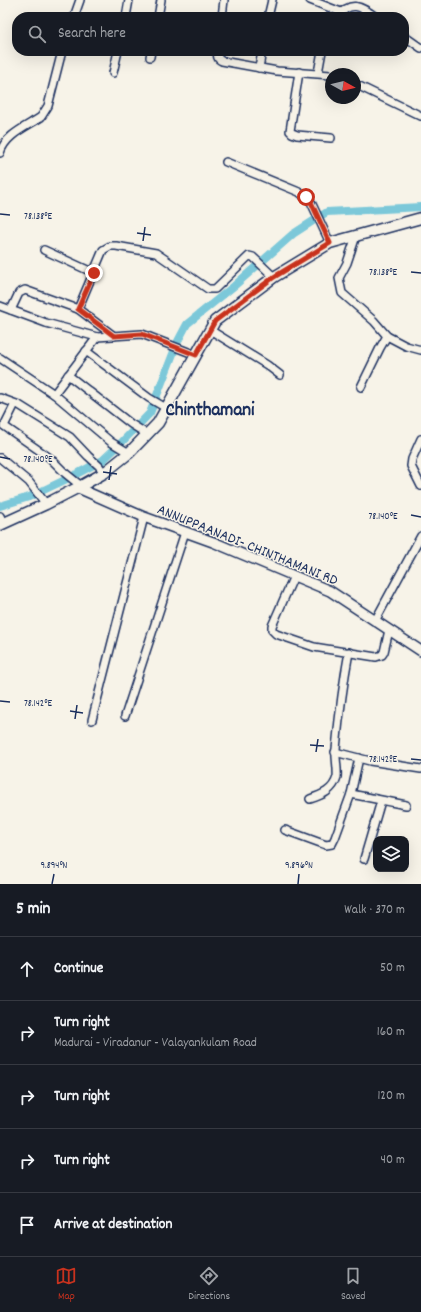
<!DOCTYPE html>
<html lang="en">
<head>
<meta charset="utf-8">
<style>
	:root { --surface:#171b24; --page:#242831; --text:#f1f3f6; --muted:#9ea1a6; --line:#363941; --accent:#c8321e }
	body { margin:0; font-family:Dekko,sans-serif; background:var(--page); color:var(--text) }
	.controls { position:absolute; right:12px; bottom:12px; display:grid; overflow:hidden; border-radius:8px; box-shadow:0 4px 16px #0002 }
	.controls button { width:36px; height:36px; display:grid; place-items:center; padding:0; border:0; border-bottom:1px solid var(--line); background:var(--surface); color:var(--text); font:20px sans-serif }
	.compass { position:absolute; left:325px; top:68px; width:36px; height:36px; border-radius:50%; background:var(--surface); box-shadow:0 4px 16px #0002; rotate:98deg }
	.stop { position:absolute; width:12px; height:12px; margin:-9px; border:3px solid #c8321e; border-radius:50%; background:#fff }
	.stop.end { background:#c8321e; border-color:#fff; box-shadow:0 1px 4px #0008 }
	.list { margin:0; padding:0; list-style:none }
	h2 { display:flex; justify-content:space-between; align-items:center; height:52px; margin:0; padding:0 16px; font-size:17px }
	h2 small { font-size:13px; font-weight:400; color:var(--muted) }
	.list li { display:grid; grid-template-columns:26px 1fr auto; gap:12px; align-items:center; box-sizing:border-box; height:64px; padding:0 16px; border-top:1px solid var(--line) }
	.list b { display:block; font-size:15px; white-space:nowrap }
	.list p { margin:0; font-size:13px; white-space:nowrap; color:var(--muted) }
	.list em { font-size:13px; font-style:normal; color:var(--muted) }
	.icon { flex:none; width:22px; height:22px; fill:none; stroke:currentColor; stroke-width:2; stroke-linecap:round; stroke-linejoin:round }
	.map { position:relative; flex:none; width:421px; height:884px; overflow:hidden }
	.search { position:absolute; background:var(--surface); box-shadow:0 4px 16px #0002; left:12px; right:12px; top:12px; height:44px; display:flex; align-items:center; gap:10px; box-sizing:border-box; padding:0 14px; border-radius:16px; color:var(--muted); font-size:15px }
	.sheet { height:372px; background:var(--surface) }
	nav { display:flex; justify-content:space-around; align-items:center; box-sizing:border-box; height:56px; border-top:1px solid var(--line); background:var(--surface); font-size:11px; color:var(--muted) }
	nav a { display:grid; justify-items:center; gap:2px }
	nav .on { color:var(--accent) }
	.map>svg:first-child { display:block }
	.lines { fill:none; stroke-linecap:round; stroke-linejoin:round }
	.canal { stroke:#7bc8d9; stroke-width:8 }
	.street-casing { stroke:#1b2f5e; stroke-width:10 }
	.secondary-casing { stroke:#1b2f5e; stroke-width:12 }
	.primary-casing { stroke:#1b2f5e; stroke-width:13 }
	.street { stroke:#f7f3e8; stroke-width:7 }
	.secondary { stroke:#f7f3e8; stroke-width:9 }
	.primary { stroke:#f7f3e8; stroke-width:10 }
	.route { stroke:#c8321e; stroke-width:5 }
	.ticks { fill:none; stroke:#1b2f5e; stroke-width:1.5 }
	.labels { text-anchor:middle; stroke-width:3; stroke-linejoin:round; paint-order:stroke }
	.street-label { font-size:15px; fill:#1b2f5e; stroke:#f7f3e8 }
	.district-label { font-size:19px; font-weight:bold; fill:#1b2f5e; stroke:#f7f3e8 }
	.ticks-label { font-size:10px; text-anchor:middle; fill:#1b2f5e; stroke:#f7f3e8; stroke-width:3; stroke-linejoin:round; paint-order:stroke }
</style>
</head>
<body>
<div class="map">
<svg width="421" height="884" viewBox="0 0 421 884">
	<rect width="100%" height="100%" fill="#f7f3e8"/>
	<filter id="ink" filterUnits="userSpaceOnUse"><feTurbulence type="fractalNoise" baseFrequency=".025" numOctaves="2"/><feDisplacementMap in="SourceGraphic" scale="8" xChannelSelector="R" yChannelSelector="G"/><feConvolveMatrix kernelMatrix="1 2 1 2 8 2 1 2 1" color-interpolation-filters="sRGB"/></filter>
	<g filter="url(#ink)">
		<g class="lines">
			<path class="canal" d="M0,506L29,497L69,478L103,460L120,444L150,413L178,341L187,324L234,286L293,234L327,212L421,207"/>
			<g class="street-casing">
				<g id="street">
					<path d="M310,0L341,12"/>
					<path d="M74,17L80,0"/>
					<path d="M126,17L129,0"/>
					<path d="M158,17L161,0"/>
					<path d="M222,17L224,0"/>
					<path d="M268,17L272,0"/>
					<path d="M337,17C351,0 360,6 376,17"/>
					<path d="M404,36L421,48"/>
					<path d="M218,51C217,56 217,59 222,61L277,71L331,75"/>
					<path d="M150,57L151,51"/>
					<path d="M259,68L262,51"/>
					<path d="M299,72L290,131L292,133L297,135L331,138"/>
					<path d="M113,73L118,51"/>
					<path d="M318,73L322,51"/>
					<path d="M355,84L421,116"/>
					<path d="M0,153C5,135 26,127 41,117L48,106L62,51"/>
					<path d="M226,162L299,192L311,202L330,243"/>
					<path d="M356,236L347,263L339,278L342,293L374,321L387,336L406,346L421,350"/>
					<path d="M44,250L94,273"/>
					<path d="M0,306L46,323L97,337L142,334L196,355"/>
					<path d="M78,309L103,250L110,246H116L156,253L208,289H215L249,256L253,257L274,277"/>
					<path d="M11,310L19,293L25,290L78,309L114,336"/>
					<path d="M210,330L267,365L280,375"/>
					<path d="M97,337L54,394L111,442L129,453"/>
					<path d="M86,351L149,398L166,408"/>
					<path d="M0,358L54,394"/>
					<path d="M68,375L131,424L147,434"/>
					<path d="M361,387L380,348L387,336"/>
					<path d="M0,398L19,405L70,437L88,456L99,466L104,473"/>
					<path d="M15,404L4,426L50,458L65,473L81,486"/>
					<path d="M421,439L412,459L411,466L421,486"/>
					<path d="M0,458L29,482L46,504"/>
					<path d="M0,516L4,524"/>
					<path d="M294,576L272,626V630L276,634L314,647L376,657L382,655L384,652L389,630"/>
					<path d="M375,621L421,536"/>
					<path d="M125,716L185,532"/>
					<path d="M92,720L144,517"/>
					<path d="M335,752L370,761L421,769"/>
					<path d="M351,794L406,805"/>
					<path d="M310,799C322,795 333,791 337,777C338,768 335,758 336,749C339,717 343,684 349,652"/>
					<path d="M285,830L326,845L332,844L335,838L351,794L359,758"/>
					<path d="M364,859L381,801"/>
				</g>
			</g>
			<g class="secondary-casing">
				<path id="secondary" d="M78,488L144,517L213,542L330,591L421,651"/>
			</g>
			<g class="primary-casing">
				<path id="primary" d="M0,525L46,504L81,486L104,473L129,453L158,423L215,321L274,277L330,243L421,218"/>
			</g>
			<use href="#street" class="street"/>
			<use href="#secondary" class="secondary"/>
			<use href="#primary" class="primary"/>
		</g>
	</g>
	<g class="lines" filter="url(#ink)">
		<path class="route" d="M94,273L78,309L114,336L142,334L196,355L215,321L274,277L330,243L311,202L306,197"/>
	</g>
	<path class="ticks" d="M0,214L10,215M137,233L151,235M143,241L145,227M411,272L421,273M0,457L10,459M103,472L117,474M109,480L111,466M411,515L421,517M0,701L10,702M70,711L83,713M75,719L77,705M310,745L324,746M316,752L318,739M411,759L421,760M52,884L54,874M298,884L299,874"/>
	<g class="labels">
		<g class="street-label">
			<text transform="translate(248 544) rotate(22)" y="5">ANNUPPAANADI- CHINTHAMANI RD</text>
		</g>
		<g class="district-label">
			<text x="210" y="415">Chinthamani</text>
		</g>
	</g>
	<g class="ticks-label">
		<text x="38" y="219">78.138°E</text>
		<text x="383" y="275">78.138°E</text>
		<text x="38" y="462">78.140°E</text>
		<text x="383" y="519">78.140°E</text>
		<text x="38" y="706">78.142°E</text>
		<text x="383" y="762">78.142°E</text>
		<text x="54" y="868">9.894°N</text>
		<text x="299" y="868">9.896°N</text>
	</g>
</svg>
<div class="controls">
<button><svg class="icon" aria-label="layers" viewBox="0 0 24 24"><path d="M12 4l9 5-9 5-9-5zM3 14l9 5 9-5"/></svg></button>
</div>
<svg class="compass" viewBox="-18 -18 36 36"><path d="M0-13l5 13h-10z" fill="#e53935"/><path d="M0 13l5-13h-10z" fill="#9ea1a6"/></svg>
<div class="stop" style="left:306px;top:197px"></div>
<div class="stop end" style="left:94px;top:273px"></div>
<div class="search"><svg class="icon" aria-label="search" viewBox="0 0 24 24"><circle cx="10" cy="10" r="6"/><path d="M15 15l6 6"/></svg>Search here</div>
</div>
<section class="sheet">
<h2>5 min<small>Walk · 370 m</small></h2>
<ul class="list">
<li><svg class="icon" aria-label="ahead" viewBox="0 0 24 24"><path d="M12 20V5M6 11l6-6 6 6"/></svg><div><b>Continue</b></div><em>50 m</em></li>
<li><svg class="icon" aria-label="right" viewBox="0 0 24 24"><path d="M7 20v-9h11M14 6l5 5-5 5"/></svg><div><b>Turn right</b><p>Madurai - Viradanur - Valayankulam Road</p></div><em>160 m</em></li>
<li><svg class="icon" aria-label="right" viewBox="0 0 24 24"><path d="M7 20v-9h11M14 6l5 5-5 5"/></svg><div><b>Turn right</b></div><em>120 m</em></li>
<li><svg class="icon" aria-label="right" viewBox="0 0 24 24"><path d="M7 20v-9h11M14 6l5 5-5 5"/></svg><div><b>Turn right</b></div><em>40 m</em></li>
<li><svg class="icon" aria-label="arrive" viewBox="0 0 24 24"><path d="M6 21V4h12l-3 4 3 4H6"/></svg><div><b>Arrive at destination</b></div></li>
</ul>
</section>
<nav>
<a class="on"><svg class="icon" aria-label="map" viewBox="0 0 24 24"><path d="M3 6l6-2 6 2 6-2v14l-6 2-6-2-6 2zM9 4v14M15 6v14"/></svg>Map</a>
<a><svg class="icon" aria-label="directions" viewBox="0 0 24 24"><path d="M12 3l9 9-9 9-9-9zM9 14v-3h6M13 9l2 2-2 2"/></svg>Directions</a>
<a><svg class="icon" aria-label="saved" viewBox="0 0 24 24"><path d="M7 4h10v16l-5-4-5 4z"/></svg>Saved</a>
</nav>
</body>
</html>
